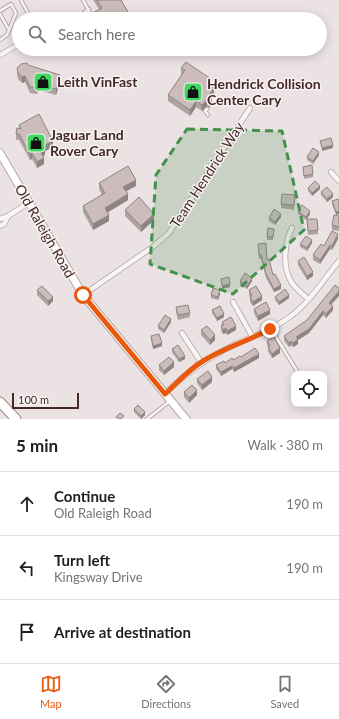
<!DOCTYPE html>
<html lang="en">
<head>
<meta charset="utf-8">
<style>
	:root { --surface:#fff; --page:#f6f6f6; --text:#202124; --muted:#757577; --line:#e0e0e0; --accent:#ea580c }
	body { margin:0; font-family:Lato,sans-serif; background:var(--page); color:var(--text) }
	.controls { position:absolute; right:12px; bottom:12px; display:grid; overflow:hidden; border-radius:8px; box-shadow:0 2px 10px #0003 }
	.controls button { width:36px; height:36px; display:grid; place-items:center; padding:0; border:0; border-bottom:1px solid var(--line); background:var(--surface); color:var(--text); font:20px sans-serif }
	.scale { position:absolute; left:12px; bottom:10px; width:67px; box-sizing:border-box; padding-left:4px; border:2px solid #452929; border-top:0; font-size:11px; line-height:14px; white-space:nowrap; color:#452929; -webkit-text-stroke:3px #f8f2f3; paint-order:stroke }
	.stop { position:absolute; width:12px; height:12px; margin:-9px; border:3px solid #ea580c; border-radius:50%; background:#fff }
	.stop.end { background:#ea580c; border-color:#fff; box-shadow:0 1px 4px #0008 }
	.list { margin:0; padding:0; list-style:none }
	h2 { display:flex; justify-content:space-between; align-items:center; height:52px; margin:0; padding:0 16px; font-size:17px }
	h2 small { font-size:13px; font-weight:400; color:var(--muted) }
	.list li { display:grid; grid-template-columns:26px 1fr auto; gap:12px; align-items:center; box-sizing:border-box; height:64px; padding:0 16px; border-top:1px solid var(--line) }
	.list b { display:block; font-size:15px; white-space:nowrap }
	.list p { margin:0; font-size:13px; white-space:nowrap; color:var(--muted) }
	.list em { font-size:13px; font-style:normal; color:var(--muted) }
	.icon { flex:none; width:22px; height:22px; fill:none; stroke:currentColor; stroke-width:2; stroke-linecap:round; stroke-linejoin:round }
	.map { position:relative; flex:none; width:339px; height:419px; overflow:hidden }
	.search { position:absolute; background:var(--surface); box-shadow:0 2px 10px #0003; left:12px; right:12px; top:12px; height:44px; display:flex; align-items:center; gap:10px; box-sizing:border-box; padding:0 14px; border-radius:22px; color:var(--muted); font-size:15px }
	.sheet { height:244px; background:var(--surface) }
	nav { display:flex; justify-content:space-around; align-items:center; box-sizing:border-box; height:56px; border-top:1px solid var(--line); background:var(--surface); font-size:11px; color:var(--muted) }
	nav a { display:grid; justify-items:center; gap:2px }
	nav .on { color:var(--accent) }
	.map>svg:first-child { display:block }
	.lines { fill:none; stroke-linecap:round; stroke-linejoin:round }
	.lane-casing { stroke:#b6a7a7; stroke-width:4.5 }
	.street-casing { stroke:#b6a7a7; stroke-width:6 }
	.secondary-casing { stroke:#b6a7a7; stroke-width:9 }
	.highway-casing { stroke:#a38989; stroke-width:11 }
	.lane { stroke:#f9f5f5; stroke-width:2.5 }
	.street { stroke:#f9f5f5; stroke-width:4.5 }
	.secondary { stroke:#fff; stroke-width:7 }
	.highway { stroke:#fff; stroke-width:9 }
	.wall { fill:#afa2a2 }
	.shaded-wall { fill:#8f8484 }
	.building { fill:#ccbcbc; stroke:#8f8484 }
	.route { stroke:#ea580c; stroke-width:5 }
	.marked { fill:#43914a; fill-opacity:0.2; stroke:#43914a; stroke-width:3; stroke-dasharray:8 5; stroke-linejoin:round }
	.labels { text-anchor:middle; stroke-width:3; stroke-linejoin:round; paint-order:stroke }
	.poi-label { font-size:14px; font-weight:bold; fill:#452929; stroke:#f8f2f3; text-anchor:start }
	.street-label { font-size:14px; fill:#452929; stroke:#f8f2f3 }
</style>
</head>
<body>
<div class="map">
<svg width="339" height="419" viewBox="0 0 339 419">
	<rect width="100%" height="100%" fill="#ebe2e3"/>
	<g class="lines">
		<g class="lane-casing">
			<g id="lane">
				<path d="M21,0L30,17"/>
				<path d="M83,0L90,13"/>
				<path d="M0,11L11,4L16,13L7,35L0,40"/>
				<path d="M0,14L9,30"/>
				<path d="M75,19L89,9"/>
				<path d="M212,101L213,99L217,103"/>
				<path d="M207,109L205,111L208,115"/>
				<path d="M271,329L297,371"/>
				<path d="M147,419L170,401"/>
			</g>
		</g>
		<g class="street-casing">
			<g id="street">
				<path d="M28,19L41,15L52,19"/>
				<path d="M31,49L41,51L48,49"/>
				<path d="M0,55L19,44"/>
				<path d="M331,172L339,181"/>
				<path d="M0,219L8,216L28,203"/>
				<path d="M0,226L4,224L8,216"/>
				<path d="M292,228C284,243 282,268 292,283C296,289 303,294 308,299"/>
				<path d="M83,295L154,246L169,233L250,108"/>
				<path d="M233,302L252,336"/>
				<path d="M182,333L201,362"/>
				<path d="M165,394C185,373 207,358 234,345C253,336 273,330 291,316C310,302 324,279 339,261"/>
			</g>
		</g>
		<g class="secondary-casing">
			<path id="secondary" d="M0,153L83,295L186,419"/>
		</g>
		<g class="highway-casing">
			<path id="highway" d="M0,402L16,419"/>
		</g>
		<use href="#lane" class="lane"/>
		<use href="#street" class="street"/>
		<use href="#secondary" class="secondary"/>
		<use href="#highway" class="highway"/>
	</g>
	<g class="wall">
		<path d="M93,0H121L132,19H93V13L99,9Z"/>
		<path d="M28,65L60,81L56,95L38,90L37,94L30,93L25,82L22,83L18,79L17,74V68Z"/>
		<path d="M181,68L211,85H210L214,94L212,97V104L209,108L207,106L202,111L196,107L190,116L168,101V95L182,75L181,74Z"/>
		<path d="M19,125L53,147L45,151V155L43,156L44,164L37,168L32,159L30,160L19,140H16V134L19,128Z"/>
		<path d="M319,155L313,164L307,160V157Z"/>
		<path d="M303,167L313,174V177L304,179Z"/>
		<path d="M99,183L136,186L126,191L128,200L108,212L109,221L93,230L83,212V206L102,195L99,189Z"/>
		<path d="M308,188L320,189L312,196L308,191Z"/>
		<path d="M321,192L333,197L327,202L321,195Z"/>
		<path d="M295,200L294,210L281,208V204Z"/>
		<path d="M332,201L339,202L336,215L332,204Z"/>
		<path d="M125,210L154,220L141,232L125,216Z"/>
		<path d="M298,211L310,214L306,220L298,214Z"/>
		<path d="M339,216V231L332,230V225Z"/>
		<path d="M281,217L275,225L269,221V218Z"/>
		<path d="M307,219L318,230V234L308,235Z"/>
		<path d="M268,228L274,229L273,240H267Z"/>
		<path d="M338,239L332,250L330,249L320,264L313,260V255L324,246Z"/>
		<path d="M312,243L307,251L300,247V244Z"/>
		<path d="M258,244L267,259L273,275L281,289L274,292L266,278L261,259H259Z"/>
		<path d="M298,261L313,276L307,280L298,265Z"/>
		<path d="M240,281H252L247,289L240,285Z"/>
		<path d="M37,290L53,301L48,306L37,295Z"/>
		<path d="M249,290L262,300L253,306L250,302V297L249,295Z"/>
		<path d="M220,294L218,300L211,298V295Z"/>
		<path d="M275,297L289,298L279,305L275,300Z"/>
		<path d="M331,305L333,310L326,318L323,315L309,333L298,340V344L293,347L291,345L289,347L284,341V336Z"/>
		<path d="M176,307L190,313V317L178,320L176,312Z"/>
		<path d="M254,309L270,314L258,321L254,313Z"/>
		<path d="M212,310L224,317L217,321L212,313Z"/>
		<path d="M171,322L164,333L158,329V326Z"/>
		<path d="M222,322L236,330L227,335L226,333L223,334L221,331Z"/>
		<path d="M201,330L215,340L210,345L201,335Z"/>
		<path d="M151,336L162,346L153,349L151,339Z"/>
		<path d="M267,341L280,353L272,358L268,351V347L267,345Z"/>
		<path d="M172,349L185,359L179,362L172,352Z"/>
		<path d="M241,357L259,358L234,372L232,369L221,376L216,369V365L233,360Z"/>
		<path d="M159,365L174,367L164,375L159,370Z"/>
		<path d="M197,379L212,382L202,390L197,383Z"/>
		<path d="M184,392L197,395L189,403L184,397Z"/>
		<path d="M134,409L145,415L141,419L134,412Z"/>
	</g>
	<g class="shaded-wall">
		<path d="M60,75V81L56,95V89Z"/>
		<path d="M25,76V82L22,83V77Z"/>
		<path d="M211,79V85L208,90V84Z"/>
		<path d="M38,84V90L37,94V88Z"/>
		<path d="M214,88V94L209,101V95Z"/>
		<path d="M212,98V104L209,108V102Z"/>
		<path d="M207,100V106L202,111V105Z"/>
		<path d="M196,101V107L190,116V110Z"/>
		<path d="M53,141V147L45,151V155L40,157V151L43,146Z"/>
		<path d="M333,145V148L322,151V148Z"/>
		<path d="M319,152V155L313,164V161Z"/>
		<path d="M32,153V159L30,160V154Z"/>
		<path d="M44,158V164L37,168V162Z"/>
		<path d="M136,180V186L123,193V187Z"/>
		<path d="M320,186V189L312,196V193Z"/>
		<path d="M128,194V200L105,214V208Z"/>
		<path d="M333,194V197L327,202V199Z"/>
		<path d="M310,211V214L306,220V217Z"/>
		<path d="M339,211V214L336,215V212Z"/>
		<path d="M154,214V220L141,232V226Z"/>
		<path d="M281,214V217L275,225V222Z"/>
		<path d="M109,215V221L93,230V224Z"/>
		<path d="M338,234V239L332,250V246Z"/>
		<path d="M312,240V243L307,251V248Z"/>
		<path d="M330,245V249L320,264V260Z"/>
		<path d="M313,272V276L307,280V276Z"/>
		<path d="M252,278V281L247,289V286Z"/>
		<path d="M230,284V287L222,289V286Z"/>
		<path d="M281,285V289L274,292V289Z"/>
		<path d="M220,290V294L218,300V297Z"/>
		<path d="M339,291V296L329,307V303Z"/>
		<path d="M289,295V298L279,305V302Z"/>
		<path d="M262,296V300L253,306V302Z"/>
		<path d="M53,297V301L48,306V301Z"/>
		<path d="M333,306V310L326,318V314Z"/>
		<path d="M270,310V314L258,321V316Z"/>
		<path d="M323,311V315L309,333L298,340V344L293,347V343L296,337Z"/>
		<path d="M224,314V317L217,321V318Z"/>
		<path d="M171,319V322L164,333V330Z"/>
		<path d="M236,326V330L227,335V331Z"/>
		<path d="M226,328V333L223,334V330Z"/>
		<path d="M215,335V340L210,345V340Z"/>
		<path d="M291,341V345L289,347V343Z"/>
		<path d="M162,343V346L153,349V346Z"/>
		<path d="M280,348V353L272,358V354Z"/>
		<path d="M259,354V358L234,372V368Z"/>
		<path d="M185,356V359L179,362V359Z"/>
		<path d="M174,362V367L164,375V371Z"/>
		<path d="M232,366V369L221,376V372Z"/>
		<path d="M212,377V382L202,390V385Z"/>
		<path d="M197,390V395L189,403V398Z"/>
		<path d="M145,412V415L141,419V416Z"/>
	</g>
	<g class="building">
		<path d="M97,0H121L132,19H96L93,13L102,8Z"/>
		<path d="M186,62L211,79L208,84L214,88L209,95L212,98L209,102L207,100L202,105L196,101L190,110L168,95L185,70L181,68Z"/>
		<path d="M27,63L28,65L60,75L56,89L38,84L37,88L30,87L25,76L22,77L18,73L17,68L21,64Z"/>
		<path d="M39,114L53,141L43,146L45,149L40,151L44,158L37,162L32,153L30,154L19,134H16L17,128L21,129L19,125Z"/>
		<path d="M331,138L333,145L322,148L320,141Z"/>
		<path d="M313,148L319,152L313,161L307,157Z"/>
		<path d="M312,165L313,174L304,176L303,167Z"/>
		<path d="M128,166L136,180L123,187L128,194L105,208L109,215L93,224L83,206L105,193L99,183Z"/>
		<path d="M315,181L320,186L312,193L308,188Z"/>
		<path d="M327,187L333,194L327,199L321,192Z"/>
		<path d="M282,194L295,195L294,205L281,204Z"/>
		<path d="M139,197L154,214L141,226L125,210Z"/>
		<path d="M338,199L339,202V211L336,212L332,201Z"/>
		<path d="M302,205L310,211L306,217L298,211Z"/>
		<path d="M274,209L281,214L275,222L269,218Z"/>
		<path d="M334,215L339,216V227L332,225Z"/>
		<path d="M307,219H317L318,230L308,231Z"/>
		<path d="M268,228L274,229L273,237H267Z"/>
		<path d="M332,231L338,234L332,246L330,245L320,260L313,255L321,244L324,246Z"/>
		<path d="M306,236L312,240L307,248L300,244Z"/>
		<path d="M266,243L267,259H269L273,275L275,274L281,285L274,289L266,274L261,255H259L258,244Z"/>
		<path d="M304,257L313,272L307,276L298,261Z"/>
		<path d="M245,273L252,278L247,286L240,281Z"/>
		<path d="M229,277L230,284L222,286L221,279Z"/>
		<path d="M335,285L339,288V291L329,303L333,306L326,314L323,311L309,329L296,337L298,339L293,343L291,341L289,343L284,336L307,320Z"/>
		<path d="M42,286L53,297L48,301L37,290Z"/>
		<path d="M256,286L262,296L253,302L250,297L252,296L249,290Z"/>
		<path d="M213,288L220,290L218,297L211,295Z"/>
		<path d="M285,289L289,295L279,302L275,297Z"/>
		<path d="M266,302L270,310L258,316L254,309Z"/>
		<path d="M188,305L190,313L178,315L176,307Z"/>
		<path d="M220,306L224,314L217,318L212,310Z"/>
		<path d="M165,315L171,319L164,330L158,326Z"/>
		<path d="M231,317L236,326L227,331L226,328L223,330L221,326L224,325L222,322Z"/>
		<path d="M207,326L215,335L210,340L201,330Z"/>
		<path d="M159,334L162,343L153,346L151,336Z"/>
		<path d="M274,337L280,348L272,354L268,347L270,346L267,341Z"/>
		<path d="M178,345L185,356L179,359L172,349Z"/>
		<path d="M255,348L259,354L234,368L232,366L221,372L216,365L224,361L225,363L232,358L233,360L240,356L241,357Z"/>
		<path d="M169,357L174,362L164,371L159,365Z"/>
		<path d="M208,371L212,377L202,385L197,379Z"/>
		<path d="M192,385L197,390L189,398L184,392Z"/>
		<path d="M138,405L145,412L141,416L134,409Z"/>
		<path d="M120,413L124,416L121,419H119L116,417Z"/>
	</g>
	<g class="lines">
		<path class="route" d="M83,295L165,394C177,383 188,370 203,361C224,348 248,341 270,329"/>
	</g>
	<path class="marked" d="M187,129L282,131L304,230L233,294L150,264L156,175Z"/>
	<defs>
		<g id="shop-square" transform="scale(1)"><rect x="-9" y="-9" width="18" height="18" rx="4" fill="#41d760" stroke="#f8f2f3"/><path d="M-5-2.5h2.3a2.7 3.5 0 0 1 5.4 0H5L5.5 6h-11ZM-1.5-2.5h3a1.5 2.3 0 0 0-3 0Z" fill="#111"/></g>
	</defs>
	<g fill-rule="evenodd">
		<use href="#shop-square" x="43" y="82"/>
		<use href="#shop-square" x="193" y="92"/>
		<use href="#shop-square" x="36" y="143"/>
	</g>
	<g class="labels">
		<g class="poi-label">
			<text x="57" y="87">Leith VinFast</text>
			<text x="207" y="89">Hendrick Collision<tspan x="207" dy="16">Center Cary</tspan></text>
			<text x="50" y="140">Jaguar Land<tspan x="50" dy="16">Rover Cary</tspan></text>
		</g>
		<g class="street-label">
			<text transform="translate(207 175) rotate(-57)" y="5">Team Hendrick Way</text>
			<text transform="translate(45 231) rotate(60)" y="5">Old Raleigh Road</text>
		</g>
	</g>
</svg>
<div class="controls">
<button><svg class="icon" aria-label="locate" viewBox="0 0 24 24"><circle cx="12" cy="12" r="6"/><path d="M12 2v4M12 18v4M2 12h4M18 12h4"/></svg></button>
</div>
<div class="scale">100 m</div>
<div class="stop" style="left:83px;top:295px"></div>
<div class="stop end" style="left:270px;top:329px"></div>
<div class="search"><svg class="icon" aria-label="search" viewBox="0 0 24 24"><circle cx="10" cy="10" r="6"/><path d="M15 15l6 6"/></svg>Search here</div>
</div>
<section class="sheet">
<h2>5 min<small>Walk · 380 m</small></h2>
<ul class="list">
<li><svg class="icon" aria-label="ahead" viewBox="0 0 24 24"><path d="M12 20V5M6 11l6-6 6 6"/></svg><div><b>Continue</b><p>Old Raleigh Road</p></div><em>190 m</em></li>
<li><svg class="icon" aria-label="left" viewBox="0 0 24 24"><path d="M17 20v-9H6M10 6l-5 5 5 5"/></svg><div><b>Turn left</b><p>Kingsway Drive</p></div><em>190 m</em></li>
<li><svg class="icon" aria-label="arrive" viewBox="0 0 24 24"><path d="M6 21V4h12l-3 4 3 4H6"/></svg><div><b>Arrive at destination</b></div></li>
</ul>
</section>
<nav>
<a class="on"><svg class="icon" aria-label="map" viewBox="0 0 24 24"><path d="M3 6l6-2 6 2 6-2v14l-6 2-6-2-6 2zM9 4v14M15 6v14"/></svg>Map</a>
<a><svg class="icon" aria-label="directions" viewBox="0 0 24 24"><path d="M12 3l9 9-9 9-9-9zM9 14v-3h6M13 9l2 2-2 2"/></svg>Directions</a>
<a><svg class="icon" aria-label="saved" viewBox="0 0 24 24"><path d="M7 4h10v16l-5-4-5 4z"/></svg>Saved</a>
</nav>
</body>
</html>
